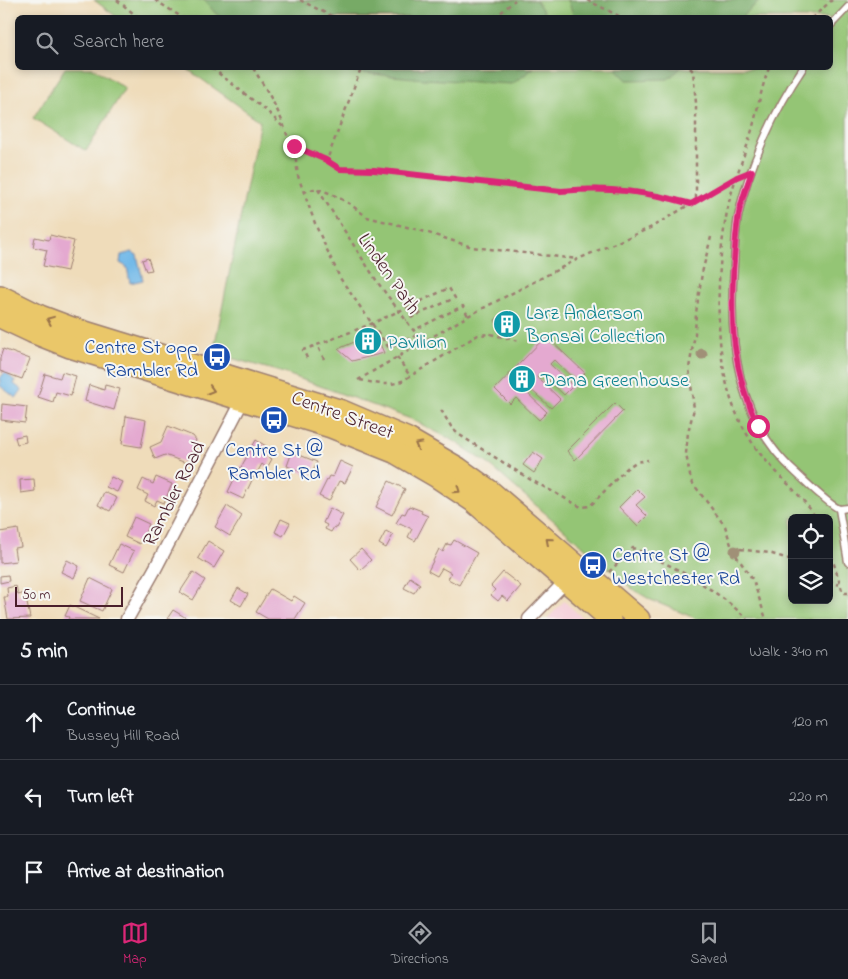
<!DOCTYPE html>
<html lang="en">
<head>
<meta charset="utf-8">
<style>
	:root { --surface:#171b24; --page:#242831; --text:#f1f3f6; --muted:#9ea1a6; --line:#363941; --accent:#db2777 }
	body { margin:0; font-family:"Indie Flower",sans-serif; background:var(--page); color:var(--text) }
	.controls { position:absolute; right:15px; bottom:15px; display:grid; overflow:hidden; border-radius:8px; box-shadow:0 2px 8px #0003 }
	.controls button { width:45px; height:45px; display:grid; place-items:center; padding:0; border:0; border-bottom:1px solid var(--line); background:var(--surface); color:var(--text); font:25px sans-serif }
	.scale { position:absolute; left:15px; bottom:12px; width:108px; box-sizing:border-box; padding-left:5px; border:2px solid #4a1f2b; border-top:0; font-size:14px; line-height:18px; white-space:nowrap; color:#4a1f2b; -webkit-text-stroke:4px #f6f6f2; paint-order:stroke }
	.stop { position:absolute; width:15px; height:15px; margin:-11px; border:4px solid #db2777; border-radius:50%; background:#fff }
	.stop.end { background:#db2777; border-color:#fff; box-shadow:0 1px 5px #0008 }
	.list { margin:0; padding:0; list-style:none }
	h2 { display:flex; justify-content:space-between; align-items:center; height:65px; margin:0; padding:0 20px; font-size:21px }
	h2 small { font-size:16px; font-weight:400; color:var(--muted) }
	.list li { display:grid; grid-template-columns:32px 1fr auto; gap:15px; align-items:center; box-sizing:border-box; height:75px; padding:0 20px; border-top:1px solid var(--line) }
	.list b { display:block; font-size:19px; white-space:nowrap }
	.list p { margin:0; font-size:16px; white-space:nowrap; color:var(--muted) }
	.list em { font-size:16px; font-style:normal; color:var(--muted) }
	.icon { flex:none; width:28px; height:28px; fill:none; stroke:currentColor; stroke-width:2; stroke-linecap:round; stroke-linejoin:round }
	.map { position:relative; flex:none; width:848px; height:619px; overflow:hidden }
	.search { position:absolute; background:var(--surface); box-shadow:0 2px 8px #0003; left:15px; right:15px; top:15px; height:55px; display:flex; align-items:center; gap:12px; box-sizing:border-box; padding:0 18px; border-radius:8px; color:var(--muted); font-size:19px }
	.sheet { height:290px; background:var(--surface) }
	nav { display:flex; justify-content:space-around; align-items:center; box-sizing:border-box; height:70px; border-top:1px solid var(--line); background:var(--surface); font-size:14px; color:var(--muted) }
	nav a { display:grid; justify-items:center; gap:2px }
	nav .on { color:var(--accent) }
	.map>svg:first-child { display:block }
	.built { fill:#f5cfd9 }
	.green { fill:#94c574; stroke:#6f7250; fill-rule:evenodd }
	.forest { fill:#7a6; stroke:#606448 }
	.water { fill:#70b8e8; stroke:#5d6c8a }
	.building { fill:#e4a9d0 }
	.lines { fill:none; stroke-linecap:round; stroke-linejoin:round }
	.service-casing { stroke:#9c7e72; stroke-width:9 }
	.minor-casing { stroke:#9c7e72; stroke-width:15 }
	.trunk-casing { stroke:#9c7e72; stroke-width:24 }
	.path { stroke:#9c7e72; stroke-width:2.5; stroke-dasharray:4 4; stroke-linecap:butt }
	.service { stroke:#fff; stroke-width:6 }
	.minor { stroke:#fff; stroke-width:12 }
	.trunk { stroke:#eac769; stroke-width:21 }
	.tree { fill:#a09077 }
	.oneway { stroke:#9a734a }
	.route { stroke:#db2777; stroke-width:6 }
	.labels { text-anchor:middle; stroke-width:4; stroke-linejoin:round; paint-order:stroke }
	.street-label { font-size:20px; fill:#4a1f2b; stroke:#f6f6f2 }
	.culture-label { font-size:20px; fill:#0d838f; stroke:#f6f6f2; text-anchor:start }
	.transit-label { font-size:20px; fill:#164399; stroke:#f6f6f2; text-anchor:end }
</style>
</head>
<body>
<div class="map">
<svg width="848" height="619" viewBox="0 0 848 619">
	<rect width="100%" height="100%" fill="#f6f6f2"/>
	<filter id="ink" filterUnits="userSpaceOnUse"><feTurbulence type="fractalNoise" baseFrequency=".02" numOctaves="2"/><feDisplacementMap in="SourceGraphic" scale="10" xChannelSelector="R" yChannelSelector="G"/><feConvolveMatrix kernelMatrix="1 2 1 2 8 2 1 2 1" color-interpolation-filters="sRGB"/></filter>
	<filter id="wash" filterUnits="userSpaceOnUse"><feTurbulence type="fractalNoise" baseFrequency=".0096" numOctaves="4" result="noise"/><feDisplacementMap in="SourceGraphic" scale="20" xChannelSelector="R" yChannelSelector="G"/><feGaussianBlur stdDeviation="1.12" result="paint"/><feColorMatrix in="noise" values="0 0 0 0 0 0 0 0 0 0 0 0 0 0 0 0 0 1.4 0 .05"/><feComposite in="paint" operator="in"/></filter>
	<g filter="url(#wash)">
		<rect width="100%" height="100%" fill="#efdcba"/>
		<path class="built" d="M564,601L584,619H547Z"/>
		<g class="green">
			<path d="M94,0H848V619H697L651,600L634,590L487,463L454,441L411,419L284,373L213,353L260,121L186,68H830V18H118ZM792,518H829V600H792Z"/>
			<path d="M65,68H93L125,88L86,151L33,118Z"/>
		</g>
		<g class="forest">
			<path d="M204,0H536L547,17L222,18L216,14Z"/>
			<path d="M568,0H761L740,18L574,17Z"/>
			<path d="M325,68H534L512,84L424,79L332,70Z"/>
			<path d="M615,68H681L668,79L627,80Z"/>
		</g>
		<g class="water">
			<path d="M132,252L137,255L143,280L130,283L127,267L120,263L121,255Z"/>
			<path d="M5,372L15,381L14,384L22,390L16,398L0,386V378Z"/>
		</g>
		<g id="blocks">
			<g class="building">
				<path d="M50,235L74,241L67,271L43,266L47,250L33,247L35,237L49,240Z"/>
				<path d="M148,258L152,270L146,271L142,260Z"/>
				<path d="M503,312L515,314L519,327L510,335L499,333L495,320Z"/>
				<path d="M375,333L384,353L352,361L338,349Z"/>
				<path d="M546,336L585,373L577,382L554,360L550,364L573,386L564,395L541,373L537,377L560,399L551,408L527,386L524,390L547,412L539,420L516,398L510,404L495,389Z"/>
				<path d="M3,349L30,359L22,379L0,371V358Z"/>
				<path d="M62,372L76,376L71,396L56,392L53,402L38,397L45,374L60,378Z"/>
				<path d="M89,385L104,390L105,385L120,389L114,410L85,401Z"/>
				<path d="M615,403L623,411L575,460L567,451Z"/>
				<path d="M2,404L27,407L25,423L1,420Z"/>
				<path d="M126,416L146,420L141,447L122,444Z"/>
				<path d="M168,426L193,436L196,440L186,463L165,455L155,459L150,447L161,442Z"/>
				<path d="M25,435L26,442L17,444L15,437Z"/>
				<path d="M256,440L271,449L267,456L272,459L267,468L262,464L254,478L240,469Z"/>
				<path d="M292,452L317,462L311,476L287,466Z"/>
				<path d="M533,452L543,459L534,473L523,465Z"/>
				<path d="M340,461L353,467L345,483L339,481L329,501L319,496L329,476L333,477Z"/>
				<path d="M238,471L253,478L243,499L228,492Z"/>
				<path d="M111,477L122,482L117,492L106,487Z"/>
				<path d="M156,477L172,484L164,503L157,500L154,506L145,501L148,495L138,490L143,479L153,484Z"/>
				<path d="M34,479L35,491L21,493L20,480Z"/>
				<path d="M389,481L405,489L392,515L376,507Z"/>
				<path d="M637,489L645,497L636,505L647,516L637,526L619,507Z"/>
				<path d="M104,492L117,498L110,511L98,505Z"/>
				<path d="M227,506L242,516L230,536L215,527Z"/>
				<path d="M409,506L422,511L421,513L428,516L415,541L408,537L412,529L400,523L399,525L396,523L402,513L405,514Z"/>
				<path d="M330,508L343,515L336,528L334,527L331,532L325,529L327,525L323,523Z"/>
				<path d="M134,517L149,524L140,544L125,537Z"/>
				<path d="M281,519L290,523L283,536L275,532Z"/>
				<path d="M18,529L21,547L14,548L16,561L0,563V532Z"/>
				<path d="M386,531L393,535L386,548L379,544Z"/>
				<path d="M454,540L477,553L459,585L448,579L451,573L442,568L437,576L428,571L439,549L443,552L447,544L451,545Z"/>
				<path d="M208,541L224,551L214,568L198,558Z"/>
				<path d="M119,544L134,551L124,572L109,565Z"/>
				<path d="M361,549L371,560L360,570L350,559Z"/>
				<path d="M67,560L79,566L74,578L61,572Z"/>
				<path d="M193,572L205,580L193,600L180,592Z"/>
				<path d="M503,572L521,586L508,601L502,596L498,601L491,595L495,590L491,586Z"/>
				<path d="M8,575L9,581L0,583V576Z"/>
				<path d="M410,577L420,584L414,593L404,588Z"/>
				<path d="M90,578L112,589L102,611L80,601Z"/>
				<path d="M16,586L18,595L25,593L30,618L8,619L4,597H8L7,588Z"/>
				<path d="M238,588L248,594L241,606L231,600Z"/>
				<path d="M270,589L291,601L294,596L305,603L295,619H268L256,612Z"/>
				<path d="M70,605L99,619H68L69,617L65,616Z"/>
				<path d="M173,610L188,619H167Z"/>
			</g>
		</g>
	</g>
	<g filter="url(#ink)">
		<use href="#blocks" fill-opacity="0" stroke="#9c7e72" stroke-width="1"/>
		<g class="lines">
			<g class="service-casing">
				<g id="service">
					<path d="M830,26L848,7"/>
					<path d="M803,68C775,109 748,168 738,217C735,233 735,250 734,266C728,342 737,420 796,473C804,480 831,507 840,509C843,509 845,508 848,508"/>
					<path d="M839,509L848,562"/>
				</g>
			</g>
			<g class="minor-casing">
				<g id="minor">
					<path d="M127,619L155,569L245,396"/>
					<path d="M529,619L569,578"/>
				</g>
			</g>
			<g class="trunk-casing">
				<g id="trunk">
					<path d="M0,296L40,316L72,328L342,411L408,439L458,468L490,491L639,619"/>
					<path d="M0,317L32,332L70,347L331,427L394,452L437,477L473,501L610,619"/>
				</g>
			</g>
			<g class="path">
				<path d="M117,0L139,18"/>
				<path d="M155,0L183,18"/>
				<path d="M300,0L335,18"/>
				<path d="M587,0L623,18"/>
				<path d="M495,18L515,0"/>
				<path d="M812,18L832,0"/>
				<path d="M212,68L268,112L284,128"/>
				<path d="M253,68C268,92 284,118 290,146H294L298,176L316,226L340,278L389,348L417,335L378,283L317,188L304,192"/>
				<path d="M690,68L693,71L696,103V200"/>
				<path d="M769,68C761,88 758,109 752,130C745,154 735,178 729,202C716,262 711,363 739,419C747,436 758,453 771,466C786,483 804,498 816,518"/>
				<path d="M294,146L327,160L361,68"/>
				<path d="M327,160L340,169L374,170L561,191L593,188L636,191L650,193L691,203"/>
				<path d="M318,189L332,194L350,204L367,217L419,230L472,247L577,259"/>
				<path d="M711,237L702,273L696,313L695,334L689,368L694,409L688,432L686,454L691,481L725,526L733,551L753,580L766,619"/>
				<path d="M468,316L578,259L650,228L736,177"/>
				<path d="M397,357L410,376"/>
				<path d="M307,358L303,350L317,345"/>
				<path d="M324,359L317,345L371,324L449,288L455,298L406,320"/>
				<path d="M358,380L468,316L463,306L414,330"/>
				<path d="M360,380C375,383 388,387 402,381L478,335L490,334L519,341"/>
				<path d="M441,410L452,428L458,434L531,480L581,507L590,506L627,468L636,462L648,460"/>
				<path d="M732,548L769,553L792,560"/>
				<path d="M829,548L842,590L845,593H848"/>
				<path d="M609,572L633,548C675,567 714,587 747,619"/>
				<path d="M829,580L839,585"/>
			</g>
			<use href="#service" class="service"/>
			<use href="#minor" class="minor"/>
			<use href="#trunk" class="trunk"/>
		</g>
		<g class="tree">
			<circle cx="702" cy="354" r="5.5"/>
			<circle cx="735" cy="551" r="5.5"/>
		</g>
		<defs><path id="oneway-chevron" d="M-2-3.5L2.5 0L-2 3.5" fill="none" stroke-width="1.6" stroke-linecap="round" stroke-linejoin="round" transform="scale(1.25)"/></defs>
		<g class="oneway">
			<use href="#oneway-chevron" transform="translate(50 320) rotate(-158)"/>
			<use href="#oneway-chevron" transform="translate(211 390) rotate(17)"/>
			<use href="#oneway-chevron" transform="translate(418 445) rotate(-151)"/>
			<use href="#oneway-chevron" transform="translate(457 490) rotate(35)"/>
			<use href="#oneway-chevron" transform="translate(549 541) rotate(-139)"/>
		</g>
	</g>
	<g class="lines" filter="url(#ink)">
		<path class="route" d="M294,146L326,160L340,169L374,170L561,191C609,187 645,191 691,204L737,177L752,171C747,186 740,203 738,219C736,232 735,247 734,261C730,320 732,371 758,426"/>
	</g>
	<defs>
		<g id="building-disc" transform="scale(1.4375)"><circle r="9.5" fill="#0f9aa8" stroke="#f6f6f2"/><path d="M-4-6H4V6H1V3H-1V6H-4ZM-2.5-4.3h1.7v1.8h-1.7ZM.8-4.3h1.7v1.8H.8ZM-2.5-1h1.7V.8h-1.7ZM.8-1h1.7V.8H.8Z" fill="#fff"/></g>
		<g id="bus-disc" transform="scale(1.4375)"><circle r="9.5" fill="#1a4fb4" stroke="#f6f6f2"/><path d="M-5-6H5V4H4V6H2V4H-2V6H-4V4H-5ZM-3.5-4V0h7V-4ZM-3.5 1.2v1.5H-2V1.2ZM2 1.2v1.5H3.5V1.2Z" fill="#fff"/></g>
	</defs>
	<g fill-rule="evenodd">
		<use href="#building-disc" x="507" y="324"/>
		<use href="#building-disc" x="368" y="341"/>
		<use href="#bus-disc" x="217" y="357"/>
		<use href="#building-disc" x="522" y="379"/>
		<use href="#bus-disc" x="274" y="420"/>
		<use href="#bus-disc" x="593" y="565"/>
	</g>
	<g class="labels">
		<g class="street-label">
			<text transform="translate(390 273) rotate(55)" y="7">Linden Path</text>
			<text transform="translate(343 414) rotate(20)" y="7">Centre Street</text>
			<text transform="translate(173 493) rotate(-63)" y="7">Rambler Road</text>
		</g>
		<g class="culture-label">
			<text x="526" y="319">Larz Anderson<tspan x="526" dy="23">Bonsai Collection</tspan></text>
			<text x="387" y="348">Pavilion</text>
			<text x="541" y="386">Dana Greenhouse</text>
		</g>
		<g class="transit-label">
			<text x="198" y="353">Centre St opp<tspan x="198" dy="23">Rambler Rd</tspan></text>
			<text x="274" y="456" text-anchor="middle">Centre St @<tspan x="274" dy="23">Rambler Rd</tspan></text>
			<text x="612" y="561" text-anchor="start">Centre St @<tspan x="612" dy="23">Westchester Rd</tspan></text>
		</g>
	</g>
</svg>
<div class="controls">
<button><svg class="icon" aria-label="locate" viewBox="0 0 24 24"><circle cx="12" cy="12" r="6"/><path d="M12 2v4M12 18v4M2 12h4M18 12h4"/></svg></button>
<button><svg class="icon" aria-label="layers" viewBox="0 0 24 24"><path d="M12 4l9 5-9 5-9-5zM3 14l9 5 9-5"/></svg></button>
</div>
<div class="scale">50 m</div>
<div class="stop" style="left:758px;top:426px"></div>
<div class="stop end" style="left:294px;top:146px"></div>
<div class="search"><svg class="icon" aria-label="search" viewBox="0 0 24 24"><circle cx="10" cy="10" r="6"/><path d="M15 15l6 6"/></svg>Search here</div>
</div>
<section class="sheet">
<h2>5 min<small>Walk · 340 m</small></h2>
<ul class="list">
<li><svg class="icon" aria-label="ahead" viewBox="0 0 24 24"><path d="M12 20V5M6 11l6-6 6 6"/></svg><div><b>Continue</b><p>Bussey Hill Road</p></div><em>120 m</em></li>
<li><svg class="icon" aria-label="left" viewBox="0 0 24 24"><path d="M17 20v-9H6M10 6l-5 5 5 5"/></svg><div><b>Turn left</b></div><em>220 m</em></li>
<li><svg class="icon" aria-label="arrive" viewBox="0 0 24 24"><path d="M6 21V4h12l-3 4 3 4H6"/></svg><div><b>Arrive at destination</b></div></li>
</ul>
</section>
<nav>
<a class="on"><svg class="icon" aria-label="map" viewBox="0 0 24 24"><path d="M3 6l6-2 6 2 6-2v14l-6 2-6-2-6 2zM9 4v14M15 6v14"/></svg>Map</a>
<a><svg class="icon" aria-label="directions" viewBox="0 0 24 24"><path d="M12 3l9 9-9 9-9-9zM9 14v-3h6M13 9l2 2-2 2"/></svg>Directions</a>
<a><svg class="icon" aria-label="saved" viewBox="0 0 24 24"><path d="M7 4h10v16l-5-4-5 4z"/></svg>Saved</a>
</nav>
</body>
</html>
